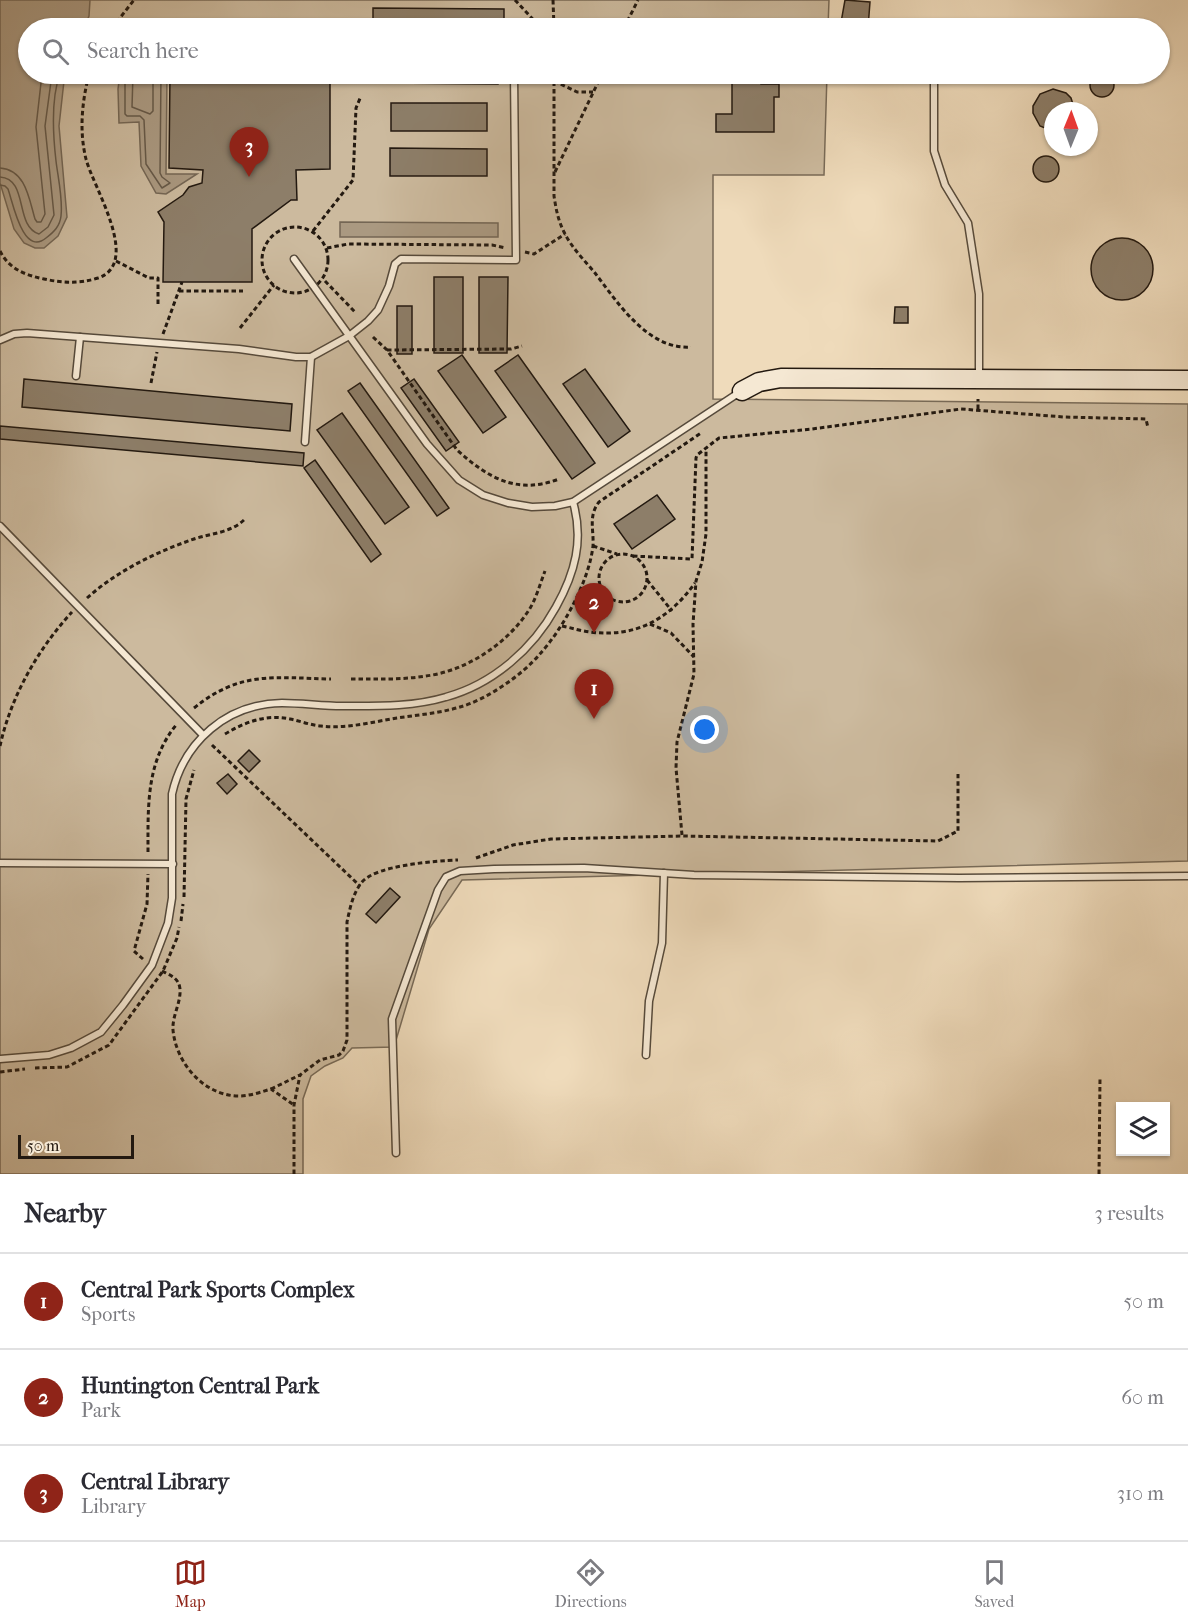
<!DOCTYPE html>
<html lang="en">
<head>
<meta charset="utf-8">
<style>
	:root { --surface:#fff; --page:#f7f7f7; --text:#2b2b33; --muted:#7c7c81; --line:#e1e1e2; --accent:#8f2418 }
	body { margin:0; font-family:"IM FELL French Canon",serif; background:var(--page); color:var(--text) }
	.controls { position:absolute; right:18px; bottom:18px; display:grid; overflow:hidden; border-radius:0px; box-shadow:0 2px 4px #0004 }
	.controls button { width:54px; height:54px; display:grid; place-items:center; padding:0; border:0; border-bottom:2px solid var(--line); background:var(--surface); color:var(--text); font:30px sans-serif }
	.compass { position:absolute; left:1044px; top:102px; width:54px; height:54px; border-radius:50%; background:var(--surface); box-shadow:0 2px 4px #0004; rotate:1deg }
	.scale { position:absolute; left:18px; bottom:15px; width:116px; box-sizing:border-box; padding-left:6px; border:3px solid #231910; border-top:0; font-size:16px; line-height:21px; white-space:nowrap; color:#231910; -webkit-text-stroke:4px #f5e8d3; paint-order:stroke }
	.you { position:absolute; left:705px; top:730px; width:21px; height:21px; margin:-15px; border:4px solid #fff; border-radius:50%; background:#1a73e8; box-shadow:0 0 0 9px #1a73e833 }
	.badge { display:grid; place-items:center; width:39px; height:39px; border-radius:50%; background:var(--accent); color:#fff; font-size:20px; font-weight:700 }
	.pin { position:absolute; translate:-50% -50px; filter:drop-shadow(0 2px 3px #0008) }
	.pin::after { content:''; position:absolute; top:32px; width:21px; height:18px; background:inherit; clip-path:polygon(0 0,100% 0,50% 100%) }
	.list { margin:0; padding:0; list-style:none }
	h2 { display:flex; justify-content:space-between; align-items:center; height:78px; margin:0; padding:0 24px; font-size:26px }
	h2 small { font-size:20px; font-weight:400; color:var(--muted) }
	.list li { display:grid; grid-template-columns:39px 1fr auto; gap:18px; align-items:center; box-sizing:border-box; height:96px; padding:0 24px; border-top:2px solid var(--line) }
	.list b { display:block; font-size:22px; white-space:nowrap }
	.list p { margin:0; font-size:20px; white-space:nowrap; color:var(--muted) }
	.list em { font-size:20px; font-style:normal; color:var(--muted) }
	.icon { flex:none; width:33px; height:33px; fill:none; stroke:currentColor; stroke-width:2; stroke-linecap:round; stroke-linejoin:round }
	.map { position:relative; flex:none; width:1188px; height:1174px; overflow:hidden }
	.search { position:absolute; background:var(--surface); box-shadow:0 2px 4px #0004; left:18px; right:18px; top:18px; height:66px; display:flex; align-items:center; gap:15px; box-sizing:border-box; padding:0 21px; border-radius:33px; color:var(--muted); font-size:22px }
	.sheet { height:366px; background:var(--surface) }
	nav { display:flex; justify-content:space-around; align-items:center; box-sizing:border-box; height:84px; border-top:2px solid var(--line); background:var(--surface); font-size:16px; color:var(--muted) }
	nav a { display:grid; justify-items:center; gap:3px }
	nav .on { color:var(--accent) }
	.map>svg:first-child { display:block }
	.green { fill:#ccba9e; stroke:#786a57; stroke-width:1.5 }
	.water { fill:#aa9981; stroke:#746654; stroke-width:1.5 }
	.lines { fill:none; stroke-linecap:round; stroke-linejoin:round }
	.shore { stroke:#665948; stroke-width:1.5 }
	.building { fill:#8d7e69; stroke:#231910; stroke-width:1.5 }
	.lane-casing { stroke:#564a3b; stroke-width:9 }
	.secondary-casing { stroke:#231910; stroke-width:21 }
	.path { stroke:#231910; stroke-width:3; stroke-dasharray:4.5 3; stroke-linecap:butt }
	.lane { stroke:#f5e8d3; stroke-width:6 }
	.secondary { stroke:#f5e8d3; stroke-width:18 }
</style>
</head>
<body>
<div class="map">
<svg width="1188" height="1174" viewBox="0 0 1188 1174">
	<rect width="100%" height="100%" fill="#efdbbb"/>
	<filter id="stains"><feTurbulence type="fractalNoise" baseFrequency=".00333" numOctaves="4"/><feColorMatrix values="0 0 0 0 .2 0 0 0 0 .09 0 0 0 0 .02 0 0 0 .5 -.17"/></filter>
	<radialGradient id="worn" r=".72"><stop offset=".6" stop-color="#630" stop-opacity="0"/><stop offset="1" stop-color="#630" stop-opacity=".3"/></radialGradient>
	<path class="green" d="M0,0H829L828,28H28V74H827L824,175H713V399L1188,404V861L462,880L429,929L394,1047L352,1048L343,1058L325,1066L311,1076L303,1099V1174H0Z"/>
	<g class="water">
		<path d="M0,0H90L89,16L84,28H28V74H67L64,81L59,126L67,217L58,236L44,248H35L24,243L14,229L0,183Z"/>
		<path d="M190,25L266,27V28H167Z"/>
		<path d="M120,74H167L166,174H197L166,194L156,193L141,166L139,122L119,123L118,89Z"/>
		<path d="M340,222L498,223V237H340Z"/>
	</g>
	<g class="lines">
		<g class="shore">
			<path d="M125,74V114L127,116H140L144,120L146,164L162,188L170,183L162,177L160,173L161,74"/>
			<path d="M133,74L132,107L150,114L153,111V74"/>
			<path d="M0,168C26,170 29,199 35,219L37,222H41L45,214L36,127L42,74"/>
			<path d="M0,177C29,179 14,226 39,234L48,227L54,215L45,126L52,74"/>
			<path d="M0,185L5,186L8,189C13,203 23,257 46,238C54,232 60,226 61,216C63,198 58,178 56,161C53,135 51,98 60,74"/>
		</g>
	</g>
	<g class="building">
		<path d="M845,0L870,2L868,28H840Z"/>
		<path d="M373,8L504,9V28H373Z"/>
		<circle cx="1102" cy="85" r="12"/>
		<path d="M170,74H330V169L296,170L297,200H291L252,229V282H163L164,222L158,212L183,195L189,187L202,183L203,170L169,168Z"/>
		<path d="M382,74H498V84L382,83Z"/>
		<path d="M732,80H761V84H779V97H774V132H716V114H732Z"/>
		<path d="M1053,89L1066,93L1071,98L1075,111H1053L1052,131L1040,126L1033,113V106L1040,94Z"/>
		<rect x="391" y="103" width="96" height="28"/>
		<path d="M390,148L487,149V176H390Z"/>
		<circle cx="1046" cy="169" r="13"/>
		<circle cx="1122" cy="269" r="31"/>
		<rect x="434" y="277" width="29" height="76"/>
		<path d="M479,277H508L507,353H479Z"/>
		<rect x="397" y="306" width="15" height="48"/>
		<path d="M895,307H908V323H894Z"/>
		<path d="M462,355L506,417L483,433L438,371Z"/>
		<path d="M518,355L595,463L572,479L495,371Z"/>
		<path d="M585,369L630,431L608,447L563,384Z"/>
		<path d="M24,379L292,404L290,431L22,407Z"/>
		<path d="M414,379L459,442L446,451L401,388Z"/>
		<path d="M360,383L449,508L437,516L348,391Z"/>
		<path d="M342,413L409,507L385,524L317,430Z"/>
		<path d="M0,426L304,453L303,466L0,439Z"/>
		<path d="M315,460L381,554L371,562L304,468Z"/>
		<path d="M657,495L675,519L632,549L614,524Z"/>
		<path d="M249,750L260,761L249,772L238,761Z"/>
		<path d="M228,774L237,784L227,794L217,783Z"/>
		<path d="M390,888L400,897L376,923L366,914Z"/>
	</g>
	<g class="lines">
		<g class="lane-casing">
			<g id="lane">
				<path d="M934,74V151L945,185L968,223L979,294V376"/>
				<path d="M294,259L427,444L459,480L483,495L508,503L532,507L555,506L573,502L740,392"/>
				<path d="M0,340L14,334L27,333L239,349L296,357H311L349,336L368,321L378,310L389,286L395,264L401,259L516,260L514,74"/>
				<path d="M76,376L80,337"/>
				<path d="M305,442L311,357"/>
				<path d="M0,526L203,735"/>
				<path d="M0,863L173,864"/>
				<path d="M646,1055L649,1001L662,943L664,873"/>
				<path d="M0,1059L49,1055L71,1048L101,1032L123,1005L152,965L168,923L172,898V794C184,741 227,704 282,703C302,703 322,706 342,706C376,706 413,707 446,697C493,684 533,649 556,607C575,573 584,540 573,502"/>
				<path d="M396,1153L392,1019L438,890L446,877L460,871L494,869L584,868L694,875L959,878L1188,876"/>
			</g>
		</g>
		<g class="secondary-casing">
			<path id="secondary" d="M742,391L759,382L781,378L1188,380"/>
		</g>
		<g class="path">
			<path d="M515,0L541,28"/>
			<path d="M553,0L554,28"/>
			<path d="M112,28L134,0"/>
			<path d="M624,28L638,0"/>
			<path d="M554,74V196C556,209 558,220 564,232C571,247 585,261 595,273C618,303 648,350 691,347"/>
			<path d="M554,81L577,92H593"/>
			<path d="M555,172L602,74"/>
			<circle cx="295" cy="260" r="33"/>
			<path d="M313,231L353,180L356,108L361,96"/>
			<path d="M327,248L348,244L492,245L506,248"/>
			<path d="M0,251C9,269 25,275 44,279C63,283 79,284 98,278C142,263 93,187 86,159C79,131 82,102 89,74"/>
			<path d="M525,252L534,254L565,234"/>
			<path d="M116,261L149,278H158V305"/>
			<path d="M325,281L355,312"/>
			<path d="M179,291H243"/>
			<path d="M240,328L274,285"/>
			<path d="M163,334L182,282"/>
			<path d="M373,337L387,350L457,450C488,478 517,495 559,479"/>
			<path d="M387,350L511,349L522,346"/>
			<path d="M151,383L157,352"/>
			<path d="M978,409V399"/>
			<path d="M593,546L617,554"/>
			<circle cx="623" cy="578" r="24"/>
			<path d="M633,556L692,559L696,458L697,455L719,438L812,429L961,409L1064,417L1146,419L1148,428"/>
			<path d="M647,580L672,611"/>
			<path d="M87,598C117,571 156,552 194,539C212,533 231,533 245,519"/>
			<path d="M650,624L671,633L694,657"/>
			<path d="M562,626C572,628 581,631 590,632C636,638 669,619 695,583"/>
			<path d="M351,679C376,679 401,680 426,676C466,671 507,644 529,610C536,599 540,584 545,571"/>
			<path d="M194,708C241,670 275,678 331,679"/>
			<path d="M225,734C245,722 266,714 290,719C300,721 310,725 321,726C347,729 372,722 397,718C418,715 440,713 460,707C486,700 522,675 539,655C563,629 589,581 593,546C594,530 588,516 599,502L701,433"/>
			<path d="M212,745L360,886"/>
			<path d="M0,746C11,696 38,649 72,612"/>
			<path d="M682,835L676,768L677,742L694,674L693,624L696,581L702,562L706,534V448"/>
			<path d="M148,852C148,806 146,761 177,724"/>
			<path d="M476,858L513,845L551,839L682,836L938,841L958,831V774"/>
			<path d="M184,897L186,799L194,770"/>
			<path d="M181,921L183,904"/>
			<path d="M143,959L134,951L147,904L148,874"/>
			<path d="M162,971C170,975 179,978 180,989C181,1003 172,1016 173,1030C176,1063 204,1096 239,1096C250,1096 261,1092 271,1089L294,1105"/>
			<path d="M35,1068L67,1067L109,1045L163,971L177,938L179,927"/>
			<path d="M0,1072L25,1069"/>
			<path d="M271,1089L300,1075L320,1060L339,1055L343,1051L347,1040V922C350,908 353,893 362,882C377,865 435,861 458,860"/>
			<path d="M294,1174V1105L300,1075"/>
			<path d="M1099,1174L1100,1078"/>
		</g>
		<use href="#lane" class="lane"/>
		<use href="#secondary" class="secondary"/>
	</g>
	<rect width="100%" height="100%" filter="url(#stains)"/>
	<rect width="100%" height="100%" fill="url(#worn)"/>
</svg>
<div class="controls">
<button><svg class="icon" aria-label="layers" viewBox="0 0 24 24"><path d="M12 4l9 5-9 5-9-5zM3 14l9 5 9-5"/></svg></button>
</div>
<svg class="compass" viewBox="-18 -18 36 36"><path d="M0-13l5 13h-10z" fill="#e53935"/><path d="M0 13l5-13h-10z" fill="#7c7c81"/></svg>
<div class="scale">50 m</div>
<div class="you"></div>
<div class="pin badge" style="left:594px;top:719px">1</div>
<div class="pin badge" style="left:594px;top:633px">2</div>
<div class="pin badge" style="left:249px;top:177px">3</div>
<div class="search"><svg class="icon" aria-label="search" viewBox="0 0 24 24"><circle cx="10" cy="10" r="6"/><path d="M15 15l6 6"/></svg>Search here</div>
</div>
<section class="sheet">
<h2>Nearby<small>3 results</small></h2>
<ul class="list">
<li><span class="badge">1</span><div><b>Central Park Sports Complex</b><p>Sports</p></div><em>50 m</em></li>
<li><span class="badge">2</span><div><b>Huntington Central Park</b><p>Park</p></div><em>60 m</em></li>
<li><span class="badge">3</span><div><b>Central Library</b><p>Library</p></div><em>310 m</em></li>
</ul>
</section>
<nav>
<a class="on"><svg class="icon" aria-label="map" viewBox="0 0 24 24"><path d="M3 6l6-2 6 2 6-2v14l-6 2-6-2-6 2zM9 4v14M15 6v14"/></svg>Map</a>
<a><svg class="icon" aria-label="directions" viewBox="0 0 24 24"><path d="M12 3l9 9-9 9-9-9zM9 14v-3h6M13 9l2 2-2 2"/></svg>Directions</a>
<a><svg class="icon" aria-label="saved" viewBox="0 0 24 24"><path d="M7 4h10v16l-5-4-5 4z"/></svg>Saved</a>
</nav>
</body>
</html>
